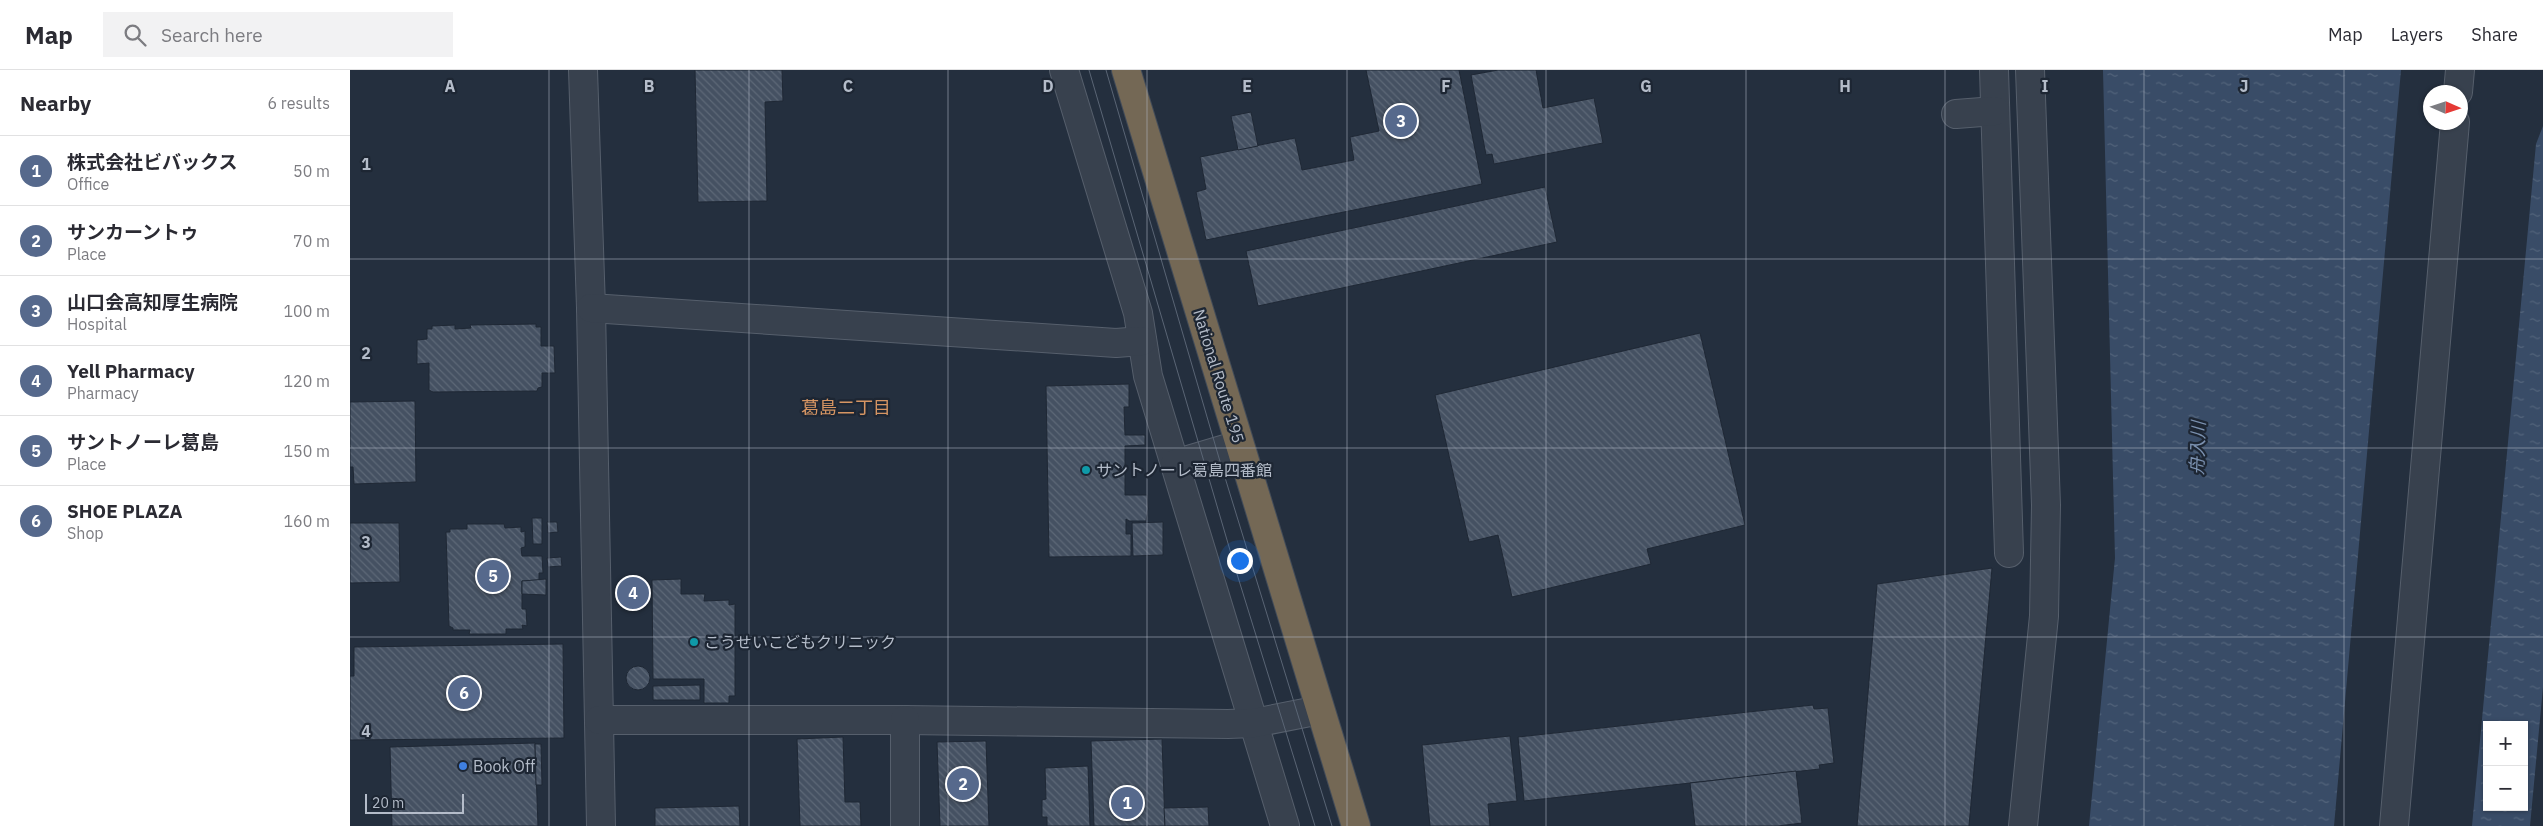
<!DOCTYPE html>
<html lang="en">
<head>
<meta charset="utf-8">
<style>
	:root { --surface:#fff; --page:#f2f2f3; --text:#2b2b33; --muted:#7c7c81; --line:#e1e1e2; --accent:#56698c }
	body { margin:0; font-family:"IBM Plex Sans","Noto Sans JP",sans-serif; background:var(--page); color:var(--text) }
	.controls { position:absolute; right:15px; bottom:15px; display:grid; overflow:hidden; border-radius:0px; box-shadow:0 1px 4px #0004 }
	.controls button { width:45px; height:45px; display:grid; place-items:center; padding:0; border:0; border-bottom:1px solid var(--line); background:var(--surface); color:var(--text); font:25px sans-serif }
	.compass { position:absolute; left:2073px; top:15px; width:45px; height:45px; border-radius:50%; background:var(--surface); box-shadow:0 1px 4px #0004; rotate:93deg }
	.scale { position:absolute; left:15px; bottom:12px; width:99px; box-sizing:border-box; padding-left:5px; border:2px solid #b4bcc9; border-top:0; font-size:14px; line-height:18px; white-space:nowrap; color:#b4bcc9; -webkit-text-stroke:4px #1d2633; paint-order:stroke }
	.you { position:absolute; left:889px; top:490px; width:18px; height:18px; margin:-12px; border:4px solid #fff; border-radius:50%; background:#1a73e8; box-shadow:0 0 0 8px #1a73e833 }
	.badge { display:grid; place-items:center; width:32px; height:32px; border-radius:50%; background:var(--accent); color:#fff; font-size:16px; font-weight:700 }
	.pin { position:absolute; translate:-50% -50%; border:2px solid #fff; box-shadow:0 1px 5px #0006 }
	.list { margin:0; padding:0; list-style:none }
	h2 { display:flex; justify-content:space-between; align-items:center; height:65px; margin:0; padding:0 20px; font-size:21px }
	h2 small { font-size:16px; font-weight:400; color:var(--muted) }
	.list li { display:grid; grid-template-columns:32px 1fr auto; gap:15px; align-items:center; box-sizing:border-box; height:70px; padding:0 20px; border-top:1px solid var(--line) }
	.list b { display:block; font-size:19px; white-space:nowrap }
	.list p { margin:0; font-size:16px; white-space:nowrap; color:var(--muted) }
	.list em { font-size:16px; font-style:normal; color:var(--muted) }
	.icon { flex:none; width:28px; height:28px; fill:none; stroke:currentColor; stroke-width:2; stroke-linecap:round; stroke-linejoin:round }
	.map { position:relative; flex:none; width:2193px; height:756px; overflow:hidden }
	header { display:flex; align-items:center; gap:30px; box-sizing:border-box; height:70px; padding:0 25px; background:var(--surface); border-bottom:1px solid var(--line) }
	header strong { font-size:24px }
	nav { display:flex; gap:28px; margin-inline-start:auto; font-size:18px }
	.search { width:350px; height:45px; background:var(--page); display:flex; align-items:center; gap:12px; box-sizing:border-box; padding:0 18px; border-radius:0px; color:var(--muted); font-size:19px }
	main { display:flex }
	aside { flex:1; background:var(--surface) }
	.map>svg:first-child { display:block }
	.water { fill:url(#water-ripples); fill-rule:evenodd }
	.building { fill:url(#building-back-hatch); stroke:#1f2835 }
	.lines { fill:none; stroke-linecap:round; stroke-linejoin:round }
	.minor-casing { stroke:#565f6c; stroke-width:30 }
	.highway-casing { stroke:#434c59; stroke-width:30 }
	.minor { stroke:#38414e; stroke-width:28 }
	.highway { stroke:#746855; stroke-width:28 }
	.tram { stroke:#5a6575; stroke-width:1 }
	.grid { fill:none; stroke:#b4bcc9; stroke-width:1; stroke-opacity:0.55 }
	.culture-dot { fill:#0f9aa8; stroke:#1d2633; stroke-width:2 }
	.shop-dot { fill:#3f7fe0; stroke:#1d2633; stroke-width:2 }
	.labels { text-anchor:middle; stroke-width:4.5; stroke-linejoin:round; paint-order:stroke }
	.street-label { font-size:16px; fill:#b4bcc9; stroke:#1d2633 }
	.poi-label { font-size:16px; fill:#b4bcc9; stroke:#1d2633; text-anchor:start }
	.neighbourhood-label { font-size:18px; fill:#d59563; stroke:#1d2633 }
	.water-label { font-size:18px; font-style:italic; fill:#7c92b1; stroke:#1d2633 }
	.grid-label { font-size:16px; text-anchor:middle; font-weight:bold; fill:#b4bcc9; stroke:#1d2633; stroke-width:4.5; stroke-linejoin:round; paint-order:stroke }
</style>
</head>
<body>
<header>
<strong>Map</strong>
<div class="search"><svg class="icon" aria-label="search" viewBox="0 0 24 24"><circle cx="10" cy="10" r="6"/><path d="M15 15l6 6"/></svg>Search here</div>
<nav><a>Map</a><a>Layers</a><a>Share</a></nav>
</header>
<main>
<aside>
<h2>Nearby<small>6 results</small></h2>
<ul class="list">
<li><span class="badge">1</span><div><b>株式会社ビバックス</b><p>Office</p></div><em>50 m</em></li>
<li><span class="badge">2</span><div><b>サンカーントゥ</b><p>Place</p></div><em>70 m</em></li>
<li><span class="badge">3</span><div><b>山口会高知厚生病院</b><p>Hospital</p></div><em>100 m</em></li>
<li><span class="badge">4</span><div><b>Yell Pharmacy</b><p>Pharmacy</p></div><em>120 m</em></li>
<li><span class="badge">5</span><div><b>サントノーレ葛島</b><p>Place</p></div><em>150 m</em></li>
<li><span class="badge">6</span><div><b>SHOE PLAZA</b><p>Shop</p></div><em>160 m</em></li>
</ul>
</aside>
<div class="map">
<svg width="2193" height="756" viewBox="0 0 2193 756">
	<defs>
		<pattern id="water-ripples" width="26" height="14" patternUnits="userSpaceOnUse" patternTransform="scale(1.25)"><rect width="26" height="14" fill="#394c67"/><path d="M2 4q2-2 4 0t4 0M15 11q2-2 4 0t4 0" fill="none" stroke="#53647b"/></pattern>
		<pattern id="building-back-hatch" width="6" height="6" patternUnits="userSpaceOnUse" patternTransform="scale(1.25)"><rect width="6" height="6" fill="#455162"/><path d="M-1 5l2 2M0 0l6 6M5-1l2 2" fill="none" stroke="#5d6877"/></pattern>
	</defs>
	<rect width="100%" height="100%" fill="#242f3e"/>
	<g class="water">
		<path d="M1753,0H2051L1984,756H1739L1765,488Z"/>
		<path d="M2193,56V617L2180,756H2122L2186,74ZM2137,655H2174V737H2137Z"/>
	</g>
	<g class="building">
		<path d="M345,0H432L433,31L415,32L417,131L348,132Z"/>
		<path d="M1016,0H1109L1132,114L856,170L846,122L856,119L850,87L945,68L952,100L1004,90L1000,67L1029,61Z"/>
		<path d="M1148,0H1186L1193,38L1244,28L1253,73L1144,94L1142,84L1136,85L1121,5Z"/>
		<path d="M901,42L908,76L888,80L881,46Z"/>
		<path d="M1195,117L1207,172L908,236L896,181Z"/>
		<path d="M186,254V257H191V276H204L205,303H192V317L188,318L187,321L83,322L79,320V293L67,294V270L77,269V259H82V256L105,255V259L121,258L120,255Z"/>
		<path d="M1350,263L1395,455L1297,479L1301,494L1162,527L1148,465L1119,472L1085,325Z"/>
		<path d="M779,314V337H774L775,365H795V375L775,376V425H797L798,439L796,451H779L776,449V464H781V486L699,487L696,316Z"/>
		<path d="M65,331L66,412L4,414L3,397H0V332Z"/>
		<path d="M182,448H192V474H183Z"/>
		<path d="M197,452H207L208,462L198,463Z"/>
		<path d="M813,452V485L783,486L782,453Z"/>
		<path d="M0,453H49L50,512L0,513Z"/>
		<path d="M117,454H154L155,458L171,457V462L175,461V477L171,478L172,486H192L193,503H189V511H172V539H176L177,556L172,555L173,559H156V564H119L120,560H103V558L99,556L96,462H100V459H117Z"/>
		<path d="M211,487L212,496L198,497L197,488Z"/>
		<path d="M1642,498L1619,756H1507L1527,514Z"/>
		<path d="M196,509V525L172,524V511Z"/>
		<path d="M331,509V524H355L354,531L379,530V535L385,534V626H379V633H354V609H303L302,510Z"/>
		<path d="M272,510H294V537H273Z"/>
		<path d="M213,574L214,668L0,670V606H4V577Z"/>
		<circle cx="288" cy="608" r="12"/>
		<path d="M350,615V630H303V616Z"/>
		<path d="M1463,635L1464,639L1478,638L1484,693L1469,695L1470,699L1174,731L1168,667Z"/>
		<path d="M1160,666L1167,731L1138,734L1140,756H1080L1072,675Z"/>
		<path d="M493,667L495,732H510L511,756H450L447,669Z"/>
		<path d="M812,669L815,756H744L741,671Z"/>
		<path d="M636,671L639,756H590L587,672Z"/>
		<path d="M185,673L188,756H42L40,677Z"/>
		<path d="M185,674H191L192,715H186Z"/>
		<path d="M738,696L740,756H697V747H692V730L696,729L695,698Z"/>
		<path d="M1446,701L1452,753L1428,756H1345L1340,713Z"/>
		<path d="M389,736L390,756H305V738Z"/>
		<path d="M858,737L859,756H815L814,738Z"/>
	</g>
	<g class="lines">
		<g class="minor-casing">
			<g id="minor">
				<path d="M233,0L241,238L251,756"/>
				<path d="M714,0L788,243L798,306L935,756"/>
				<path d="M1644,0L1659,483"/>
				<path d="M2108,22L2110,0"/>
				<path d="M1606,44L1645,41"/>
				<path d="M241,238L766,273L792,271"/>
				<path d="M825,394L889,375"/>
				<path d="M249,650H555L878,654L904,653L970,640"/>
				<path d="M555,756V650"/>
				<path d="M1673,756L1694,546L1696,435L1680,0"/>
				<path d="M2044,756L2105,52"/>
			</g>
		</g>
		<g class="highway-casing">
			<path id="highway" d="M776,0L1006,756"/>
		</g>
		<use href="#minor" class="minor"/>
		<use href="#highway" class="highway"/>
		<g class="tram">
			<path d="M739,0L887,504L965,756"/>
			<path d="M756,0L869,388L982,756"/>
		</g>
	</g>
	<path class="grid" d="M199,0V756M399,0V756M598,0V756M797,0V756M997,0V756M1196,0V756M1396,0V756M1595,0V756M1794,0V756M1994,0V756M0,189H2193M0,378H2193M0,567H2193"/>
	<g class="culture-dot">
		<circle cx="736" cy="400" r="5"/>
		<circle cx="344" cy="572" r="5"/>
	</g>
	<circle class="shop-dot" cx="113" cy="696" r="5"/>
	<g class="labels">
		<g class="street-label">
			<text transform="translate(869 306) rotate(73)" y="6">National Route 195</text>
		</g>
		<g class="poi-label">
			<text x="746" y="406">サントノーレ葛島四番館</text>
			<text x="354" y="578">こうせいこどもクリニック</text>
			<text x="123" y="702">Book Off</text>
		</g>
		<g class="neighbourhood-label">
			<text x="496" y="344">葛島二丁目</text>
		</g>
		<g class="water-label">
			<text transform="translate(1848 378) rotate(-88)" y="6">舟入川</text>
		</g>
	</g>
	<g class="grid-label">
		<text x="100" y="22">A</text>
		<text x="299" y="22">B</text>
		<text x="498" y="22">C</text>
		<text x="698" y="22">D</text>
		<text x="897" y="22">E</text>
		<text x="1096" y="22">F</text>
		<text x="1296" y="22">G</text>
		<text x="1495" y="22">H</text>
		<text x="1695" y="22">I</text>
		<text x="1894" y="22">J</text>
		<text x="16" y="100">1</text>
		<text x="16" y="289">2</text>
		<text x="16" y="478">3</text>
		<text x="16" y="667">4</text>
	</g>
</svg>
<div class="controls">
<button>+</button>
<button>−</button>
</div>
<svg class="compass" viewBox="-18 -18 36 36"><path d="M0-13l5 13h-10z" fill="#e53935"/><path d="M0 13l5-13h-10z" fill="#7c7c81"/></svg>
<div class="scale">20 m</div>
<div class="you"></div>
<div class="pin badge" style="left:777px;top:733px">1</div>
<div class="pin badge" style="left:613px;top:714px">2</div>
<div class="pin badge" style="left:1051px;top:51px">3</div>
<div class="pin badge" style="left:283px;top:523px">4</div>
<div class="pin badge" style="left:143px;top:506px">5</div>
<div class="pin badge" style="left:114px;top:623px">6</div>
</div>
</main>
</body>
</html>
